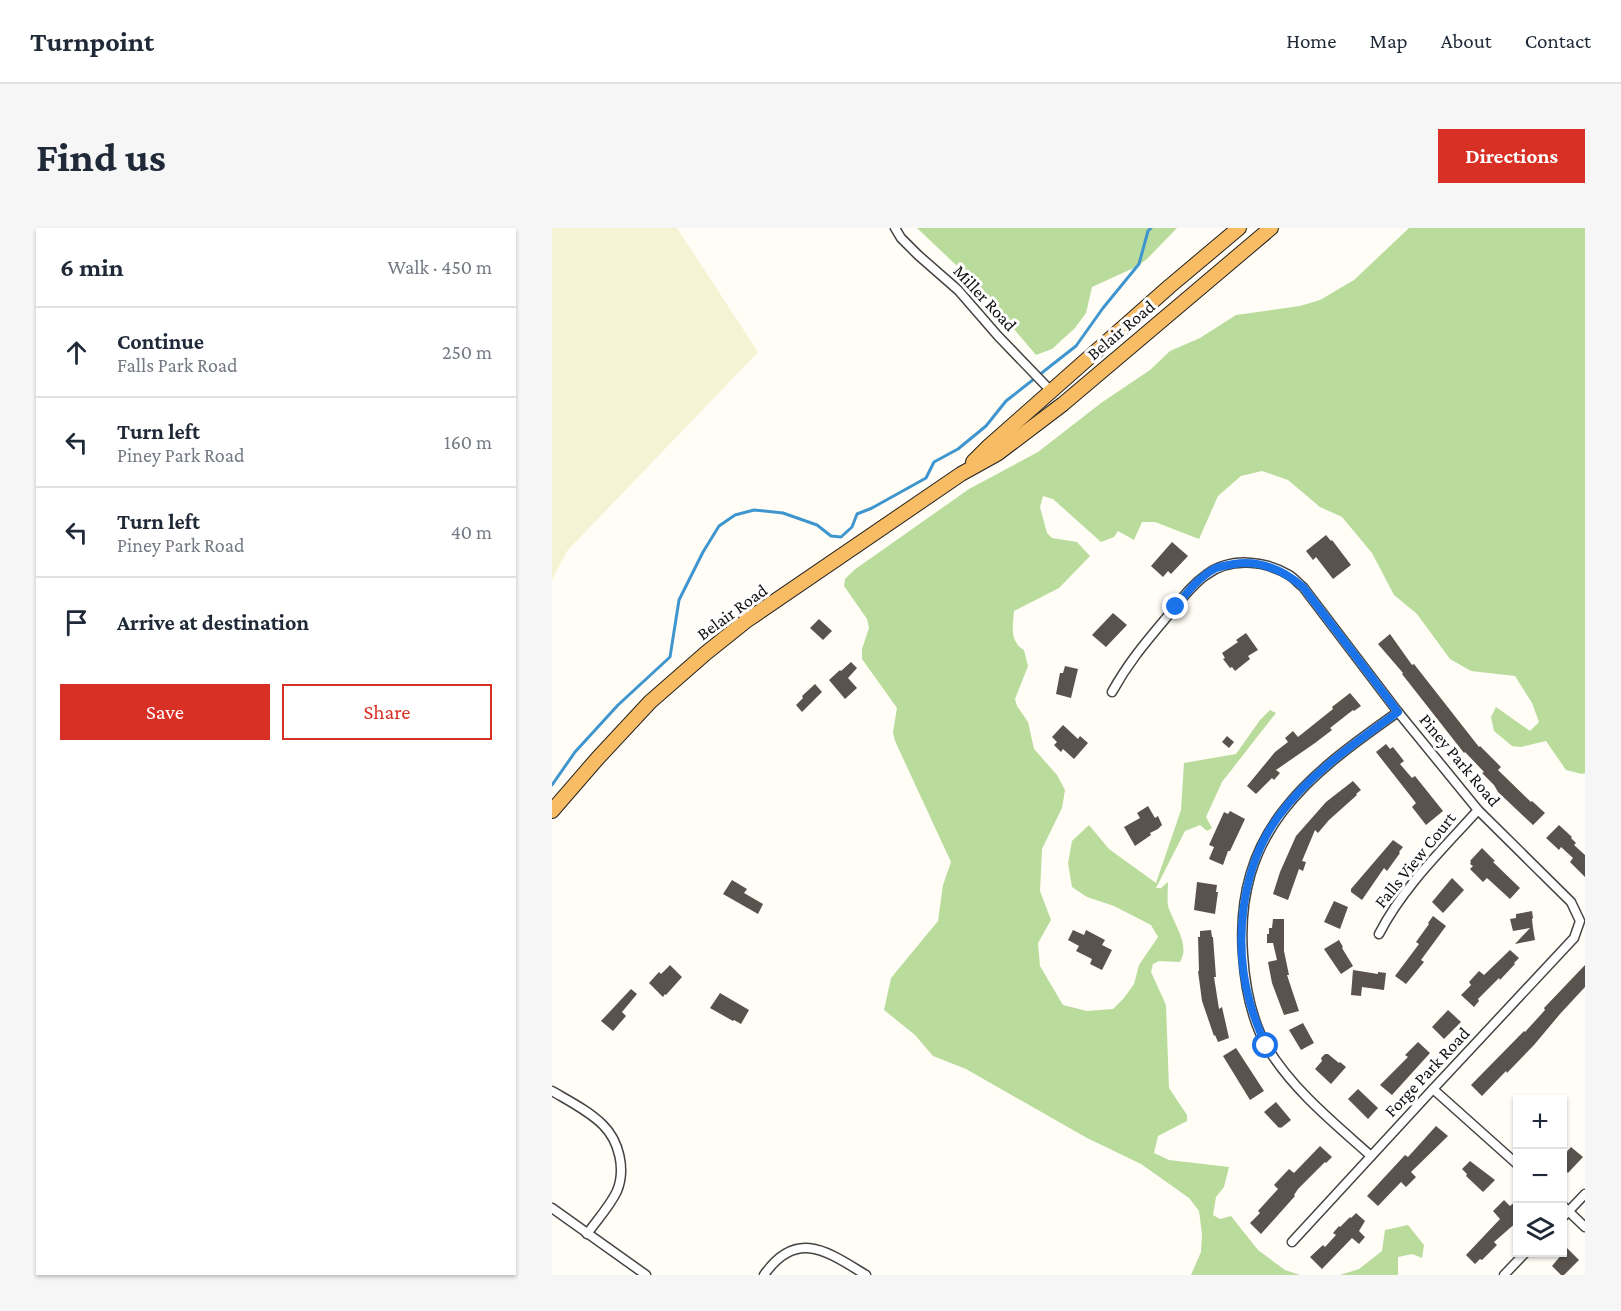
<!DOCTYPE html>
<html lang="en">
<head>
<meta charset="utf-8">
<style>
	:root { --surface:#fff; --page:#f6f6f7; --text:#1f2937; --muted:#747a83; --line:#e0e1e3; --accent:#d93025 }
	body { margin:0; font-family:"Crimson Pro",serif; background:var(--page); color:var(--text) }
	.controls { position:absolute; right:18px; bottom:18px; display:grid; overflow:hidden; border-radius:0px; box-shadow:0 2px 4px #0004 }
	.controls button { width:54px; height:54px; display:grid; place-items:center; padding:0; border:0; border-bottom:2px solid var(--line); background:var(--surface); color:var(--text); font:30px sans-serif }
	.stop { position:absolute; width:18px; height:18px; margin:-14px; border:4px solid #1a73e8; border-radius:50%; background:#fff }
	.stop.end { background:#1a73e8; border-color:#fff; box-shadow:0 2px 6px #0008 }
	.list { margin:0; padding:0; list-style:none }
	h2 { display:flex; justify-content:space-between; align-items:center; height:78px; margin:0; padding:0 24px; font-size:26px }
	h2 small { font-size:20px; font-weight:400; color:var(--muted) }
	.list li { display:grid; grid-template-columns:39px 1fr auto; gap:18px; align-items:center; box-sizing:border-box; height:90px; padding:0 24px; border-top:2px solid var(--line) }
	.list b { display:block; font-size:22px; white-space:nowrap }
	.list p { margin:0; font-size:20px; white-space:nowrap; color:var(--muted) }
	.list em { font-size:20px; font-style:normal; color:var(--muted) }
	.actions { display:flex; gap:12px; padding:18px 24px }
	.actions a { flex:1; padding:14px 0; border:2px solid var(--accent); border-radius:0px; text-align:center; font-size:21px; color:var(--accent) }
	.actions .main { background:var(--accent); color:#fff }
	.icon { flex:none; width:33px; height:33px; fill:none; stroke:currentColor; stroke-width:2; stroke-linecap:round; stroke-linejoin:round }
	.map { position:relative; flex:none; width:1033px; height:1047px; overflow:hidden; border-radius:0px }
	header { display:flex; align-items:center; gap:36px; box-sizing:border-box; height:84px; padding:0 30px; background:var(--surface); border-bottom:2px solid var(--line) }
	header strong { font-size:28px }
	nav { display:flex; gap:33px; margin-inline-start:auto; font-size:21px }
	.intro { display:flex; align-items:center; justify-content:space-between; box-sizing:border-box; height:144px; padding:0 36px }
	h1 { margin:0; font-size:42px }
	.button { padding:15px 27px; border-radius:0px; background:var(--accent); color:#fff; font-size:21px; font-weight:700 }
	main { display:flex; gap:36px; padding:0 36px }
	aside { flex:1; background:var(--surface); border-radius:0px; box-shadow:0 2px 4px #0004 }
	.map>svg:first-child { display:block }
	.farmland { fill:#f6f3d4 }
	.forest { fill:#b9dc9c }
	.lines { fill:none; stroke-linecap:round; stroke-linejoin:round }
	.stream { stroke:#3f96cf; stroke-width:3 }
	.building { fill:#5a524d }
	.minor-casing { stroke:#444; stroke-width:11 }
	.trunk-casing { stroke:#222; stroke-width:16 }
	.minor { stroke:#fff; stroke-width:8 }
	.trunk { stroke:#f7bc64; stroke-width:14 }
	.route { stroke:#1a73e8; stroke-width:8 }
	.labels { text-anchor:middle; stroke-width:6; stroke-linejoin:round; paint-order:stroke }
	.street-label { font-size:18px; fill:#111; stroke:#fff }
</style>
</head>
<body>
<header>
<strong>Turnpoint</strong>
<nav><a>Home</a><a>Map</a><a>About</a><a>Contact</a></nav>
</header>
<div class="intro"><h1>Find us</h1><a class="button">Directions</a></div>
<main>
<aside>
<h2>6 min<small>Walk · 450 m</small></h2>
<ul class="list">
<li><svg class="icon" aria-label="ahead" viewBox="0 0 24 24"><path d="M12 20V5M6 11l6-6 6 6"/></svg><div><b>Continue</b><p>Falls Park Road</p></div><em>250 m</em></li>
<li><svg class="icon" aria-label="left" viewBox="0 0 24 24"><path d="M17 20v-9H6M10 6l-5 5 5 5"/></svg><div><b>Turn left</b><p>Piney Park Road</p></div><em>160 m</em></li>
<li><svg class="icon" aria-label="left" viewBox="0 0 24 24"><path d="M17 20v-9H6M10 6l-5 5 5 5"/></svg><div><b>Turn left</b><p>Piney Park Road</p></div><em>40 m</em></li>
<li><svg class="icon" aria-label="arrive" viewBox="0 0 24 24"><path d="M6 21V4h12l-3 4 3 4H6"/></svg><div><b>Arrive at destination</b></div></li>
</ul>
<div class="actions"><a class="main">Save</a><a>Share</a></div>
</aside>
<div class="map">
<svg width="1033" height="1047" viewBox="0 0 1033 1047">
	<rect width="100%" height="100%" fill="#fffdf5"/>
	<path class="farmland" d="M0,0H125L206,124L15,323L0,352Z"/>
	<g class="forest">
		<path d="M365,0H625L595,31L584,39L540,59L534,85L523,100L500,121L484,127L423,55Z"/>
		<path d="M857,0H1033V545L1030,546L1014,542L994,513L969,519L960,518L942,503L939,489L944,479L978,503L987,494L980,475L963,448L919,443L898,431L865,386L842,367L820,325L790,289L768,279L736,252L710,243L689,248L666,268L647,311L603,294H590L582,312L566,303L562,309L549,314L501,271L491,268L488,279L495,305L500,310L525,314L538,328L507,360L462,383C461,397 457,413 472,422L476,438L463,471L465,478L476,494L482,521L505,547L513,562L510,580L490,621L488,663L499,692L486,715L488,738L511,777L535,783L561,781L572,770L582,756L587,737L606,709L599,697L562,678L535,669L520,659L516,635L520,613L537,597L557,621L604,655L629,582L632,535L684,526L708,492L718,482L724,485L670,554L654,589L660,600L655,603L648,597L633,603L604,660H609L616,654C616,661 615,671 616,678C621,695 639,717 628,734L607,733L601,736L599,744L614,777L617,860L635,887V893L606,908L602,925L617,932L677,939L672,959L664,969L661,987L668,991L679,988L706,1022L733,1042L748,1047H639L649,1024L650,1006L647,983L637,970L589,936L535,910L414,841L381,828L363,807L332,782L339,750L386,693L391,657L399,634L343,513L341,504L345,480L310,431V421L317,400L315,391L292,358L293,351L302,342L417,261L486,224L549,175L598,142L618,123L648,110L684,87L748,78L768,72L802,52Z"/>
		<path d="M856,997L872,1017L870,1030L860,1026L846,1029V1047H770H788L807,1041L830,1023L833,1002Z"/>
	</g>
	<g class="lines">
		<path class="stream" d="M0,557L23,524L66,477L118,429L127,372L151,324L167,298L183,287L202,282L231,285L265,297L279,308L289,309L300,299L305,286L320,280L374,250L382,234L406,221L434,198L454,173L524,118L551,80L587,36L596,3L599,0"/>
	</g>
	<g class="building">
		<path d="M774,307L779,313L780,312L799,337L781,351L764,329L761,332L754,323Z"/>
		<path d="M620,314L636,328L619,346L616,343L611,349L599,338Z"/>
		<path d="M561,385L575,397L554,419L540,407Z"/>
		<path d="M267,391L280,403L271,412L258,400Z"/>
		<path d="M694,405L706,422L696,428L698,431L683,443L680,439L678,440L671,431L673,430L670,425L686,414L684,412Z"/>
		<path d="M838,406L860,437L862,436L927,519L928,518L949,539L946,542L979,574L980,573L993,585L981,597L946,564L942,557L930,545L932,544L913,524L912,525L850,446L851,445L826,416Z"/>
		<path d="M299,434L305,440L296,450L305,460L293,471L277,452L288,442L289,443Z"/>
		<path d="M513,438L526,441L519,470L504,466L508,445H511Z"/>
		<path d="M263,456L270,464L250,484L244,477L251,470L250,468Z"/>
		<path d="M798,465L809,478L802,483L801,482L778,500L780,502L763,515L724,542L728,545L722,552L720,550L704,566L695,558L723,524L736,514L733,510L741,503L746,509L781,481L780,479Z"/>
		<path d="M511,497L526,511L528,508L536,515L522,531L511,521L509,524L502,517L505,514L500,509Z"/>
		<path d="M675,508L682,514L677,520L670,514Z"/>
		<path d="M834,516L838,521L841,519L852,533L848,536L860,550L863,548L891,583L874,597L860,579L864,575L824,524Z"/>
		<path d="M801,553L809,562L804,566L805,567L777,592L766,605L763,602L750,633L754,634L751,643L747,641L736,672L721,666L728,644L744,608L774,574Z"/>
		<path d="M596,578L603,590L606,588L610,597L606,601L598,605L599,607L583,618L572,599L588,590L585,585Z"/>
		<path d="M678,583L693,591L678,623H676L671,637L657,631L662,619L657,617L672,584L676,586Z"/>
		<path d="M1007,597L1020,609L1019,610L1024,615L1022,617L1033,627V649L1018,634L1021,630L1009,619L1007,622L994,610Z"/>
		<path d="M841,612L851,619L847,624L848,625L835,643L832,640L810,672L799,664V661Z"/>
		<path d="M930,620L943,633L941,634L968,660L958,671L935,650L931,654L918,641L921,638L918,636L919,634L918,633Z"/>
		<path d="M900,650L912,662L891,685L880,674Z"/>
		<path d="M180,652L195,661L192,665L211,676L206,686L171,666Z"/>
		<path d="M645,654L665,657L664,664H666L663,686L642,682Z"/>
		<path d="M782,673L796,679L788,701L772,694Z"/>
		<path d="M980,683L981,690L980,691L981,700L983,712L963,716L978,700L961,703L958,691L964,690V686Z"/>
		<path d="M881,688L894,698L869,732L872,734L854,756L843,748L867,716L864,714L877,696L876,695Z"/>
		<path d="M721,691H732V723L737,747H735L747,783L732,787L720,755L716,734L725,732L721,715H715V706H717V700H720Z"/>
		<path d="M521,702L532,707L534,702L553,712L550,717L560,722L550,742L538,736L540,731L524,723L527,718L516,712Z"/>
		<path d="M659,702L660,709H661L664,749H662L667,781L670,779L677,810L666,814L663,807L662,808L650,773L646,743H647L646,709H648V703Z"/>
		<path d="M787,712L791,719L790,720L801,738L789,746L772,721Z"/>
		<path d="M958,722L967,730L962,735L963,736L948,752L947,750L926,771L927,773L922,779L909,767L919,757L917,754L927,743L932,747Z"/>
		<path d="M118,737L130,749L114,767L113,766L111,769L97,755L107,744L109,746Z"/>
		<path d="M1033,737V759L1008,786L982,817L955,845L954,843L930,868L919,857L972,803L973,804L993,782L992,780Z"/>
		<path d="M801,742L826,746V744L834,745L832,762L810,759L809,768L799,767Z"/>
		<path d="M79,761L85,766L70,784L74,788L61,803L49,793Z"/>
		<path d="M168,765L197,782L189,796L182,792L181,793L158,780Z"/>
		<path d="M896,782L909,794L892,811L880,799Z"/>
		<path d="M751,795L762,815L749,822L737,802Z"/>
		<path d="M866,814L878,825L840,867L828,857L856,829L853,827Z"/>
		<path d="M684,820L712,863L698,872L671,828Z"/>
		<path d="M773,826H776L787,835L788,834L794,839L779,856L763,841L770,833L769,830Z"/>
		<path d="M806,861L826,880L816,891L796,871Z"/>
		<path d="M724,874L739,892L729,900L728,899L727,900L712,884Z"/>
		<path d="M884,898L896,908L859,944L864,949L854,959L849,954L826,978L815,968L853,927L856,929Z"/>
		<path d="M768,918L780,929L774,935L773,934L746,961L742,967L743,968L709,1006L698,995L708,985L706,983L726,961L722,957L737,941L742,945Z"/>
		<path d="M1019,919L1031,929L1016,945L1011,940V928Z"/>
		<path d="M918,933L943,952L931,964L914,948L915,946L910,941Z"/>
		<path d="M966,971V993L942,1014L945,1017L930,1032L928,1031L923,1036L914,1027L948,991L941,983L952,972L958,978Z"/>
		<path d="M804,985L813,993L807,1003L813,1009L807,1016L800,1010L770,1041L758,1029L771,1017L773,1019L784,1007L781,1005L787,998L788,999L798,989L799,990Z"/>
		<path d="M1015,1020L1027,1032L1012,1047H1009L1000,1038Z"/>
	</g>
	<g class="lines">
		<g class="minor-casing">
			<g id="minor">
				<path d="M343,0L349,10L366,27L406,62L446,108L499,163"/>
				<path d="M560,464C576,435 593,415 614,390C627,375 638,358 654,347C678,329 712,332 737,347C742,350 746,355 751,359L846,484L926,582L1019,674L1028,693L1022,710L881,861L740,1014"/>
				<path d="M827,706C851,659 891,621 926,582"/>
				<path d="M881,861L966,937"/>
				<path d="M0,863C17,873 37,883 51,897C67,913 74,941 65,963C58,978 45,992 35,1006"/>
				<path d="M819,928C782,895 741,862 715,819C699,791 693,758 691,727C682,603 755,548 846,484"/>
				<path d="M1011,978L1033,999"/>
				<path d="M0,980L94,1047"/>
				<path d="M1011,989L1033,966"/>
				<path d="M212,1047C245,1000 276,1024 314,1047"/>
				<path d="M952,1047L974,1024"/>
			</g>
		</g>
		<g class="trunk-casing">
			<g id="trunk">
				<path d="M421,234L437,218L618,58L687,0"/>
				<path d="M0,583L45,531L98,474L154,425L194,393L409,246L445,226L511,176L719,0"/>
			</g>
		</g>
		<use href="#minor" class="minor"/>
		<use href="#trunk" class="trunk"/>
	</g>
	<g class="lines">
		<path class="route" d="M624,379C635,364 647,349 664,340C670,338 676,337 682,336C708,332 731,342 751,359L846,484C803,515 757,546 726,589C689,640 681,715 698,775C702,790 708,804 714,818"/>
	</g>
	<g class="labels">
		<g class="street-label">
			<text transform="translate(433 70) rotate(47)" y="6">Miller Road</text>
			<text transform="translate(569 102) rotate(-40)" y="6">Belair Road</text>
			<text transform="translate(180 384) rotate(-36)" y="6">Belair Road</text>
			<text transform="translate(908 532) rotate(50)" y="6">Piney Park Road</text>
			<text transform="translate(863 632) rotate(-51)" y="6">Falls View Court</text>
			<text transform="translate(875 844) rotate(-47)" y="6">Forge Park Road</text>
		</g>
	</g>
</svg>
<div class="controls">
<button>+</button>
<button>−</button>
<button><svg class="icon" aria-label="layers" viewBox="0 0 24 24"><path d="M12 4l9 5-9 5-9-5zM3 14l9 5 9-5"/></svg></button>
</div>
<div class="stop" style="left:714px;top:818px"></div>
<div class="stop end" style="left:624px;top:379px"></div>
</div>
</main>
</body>
</html>
